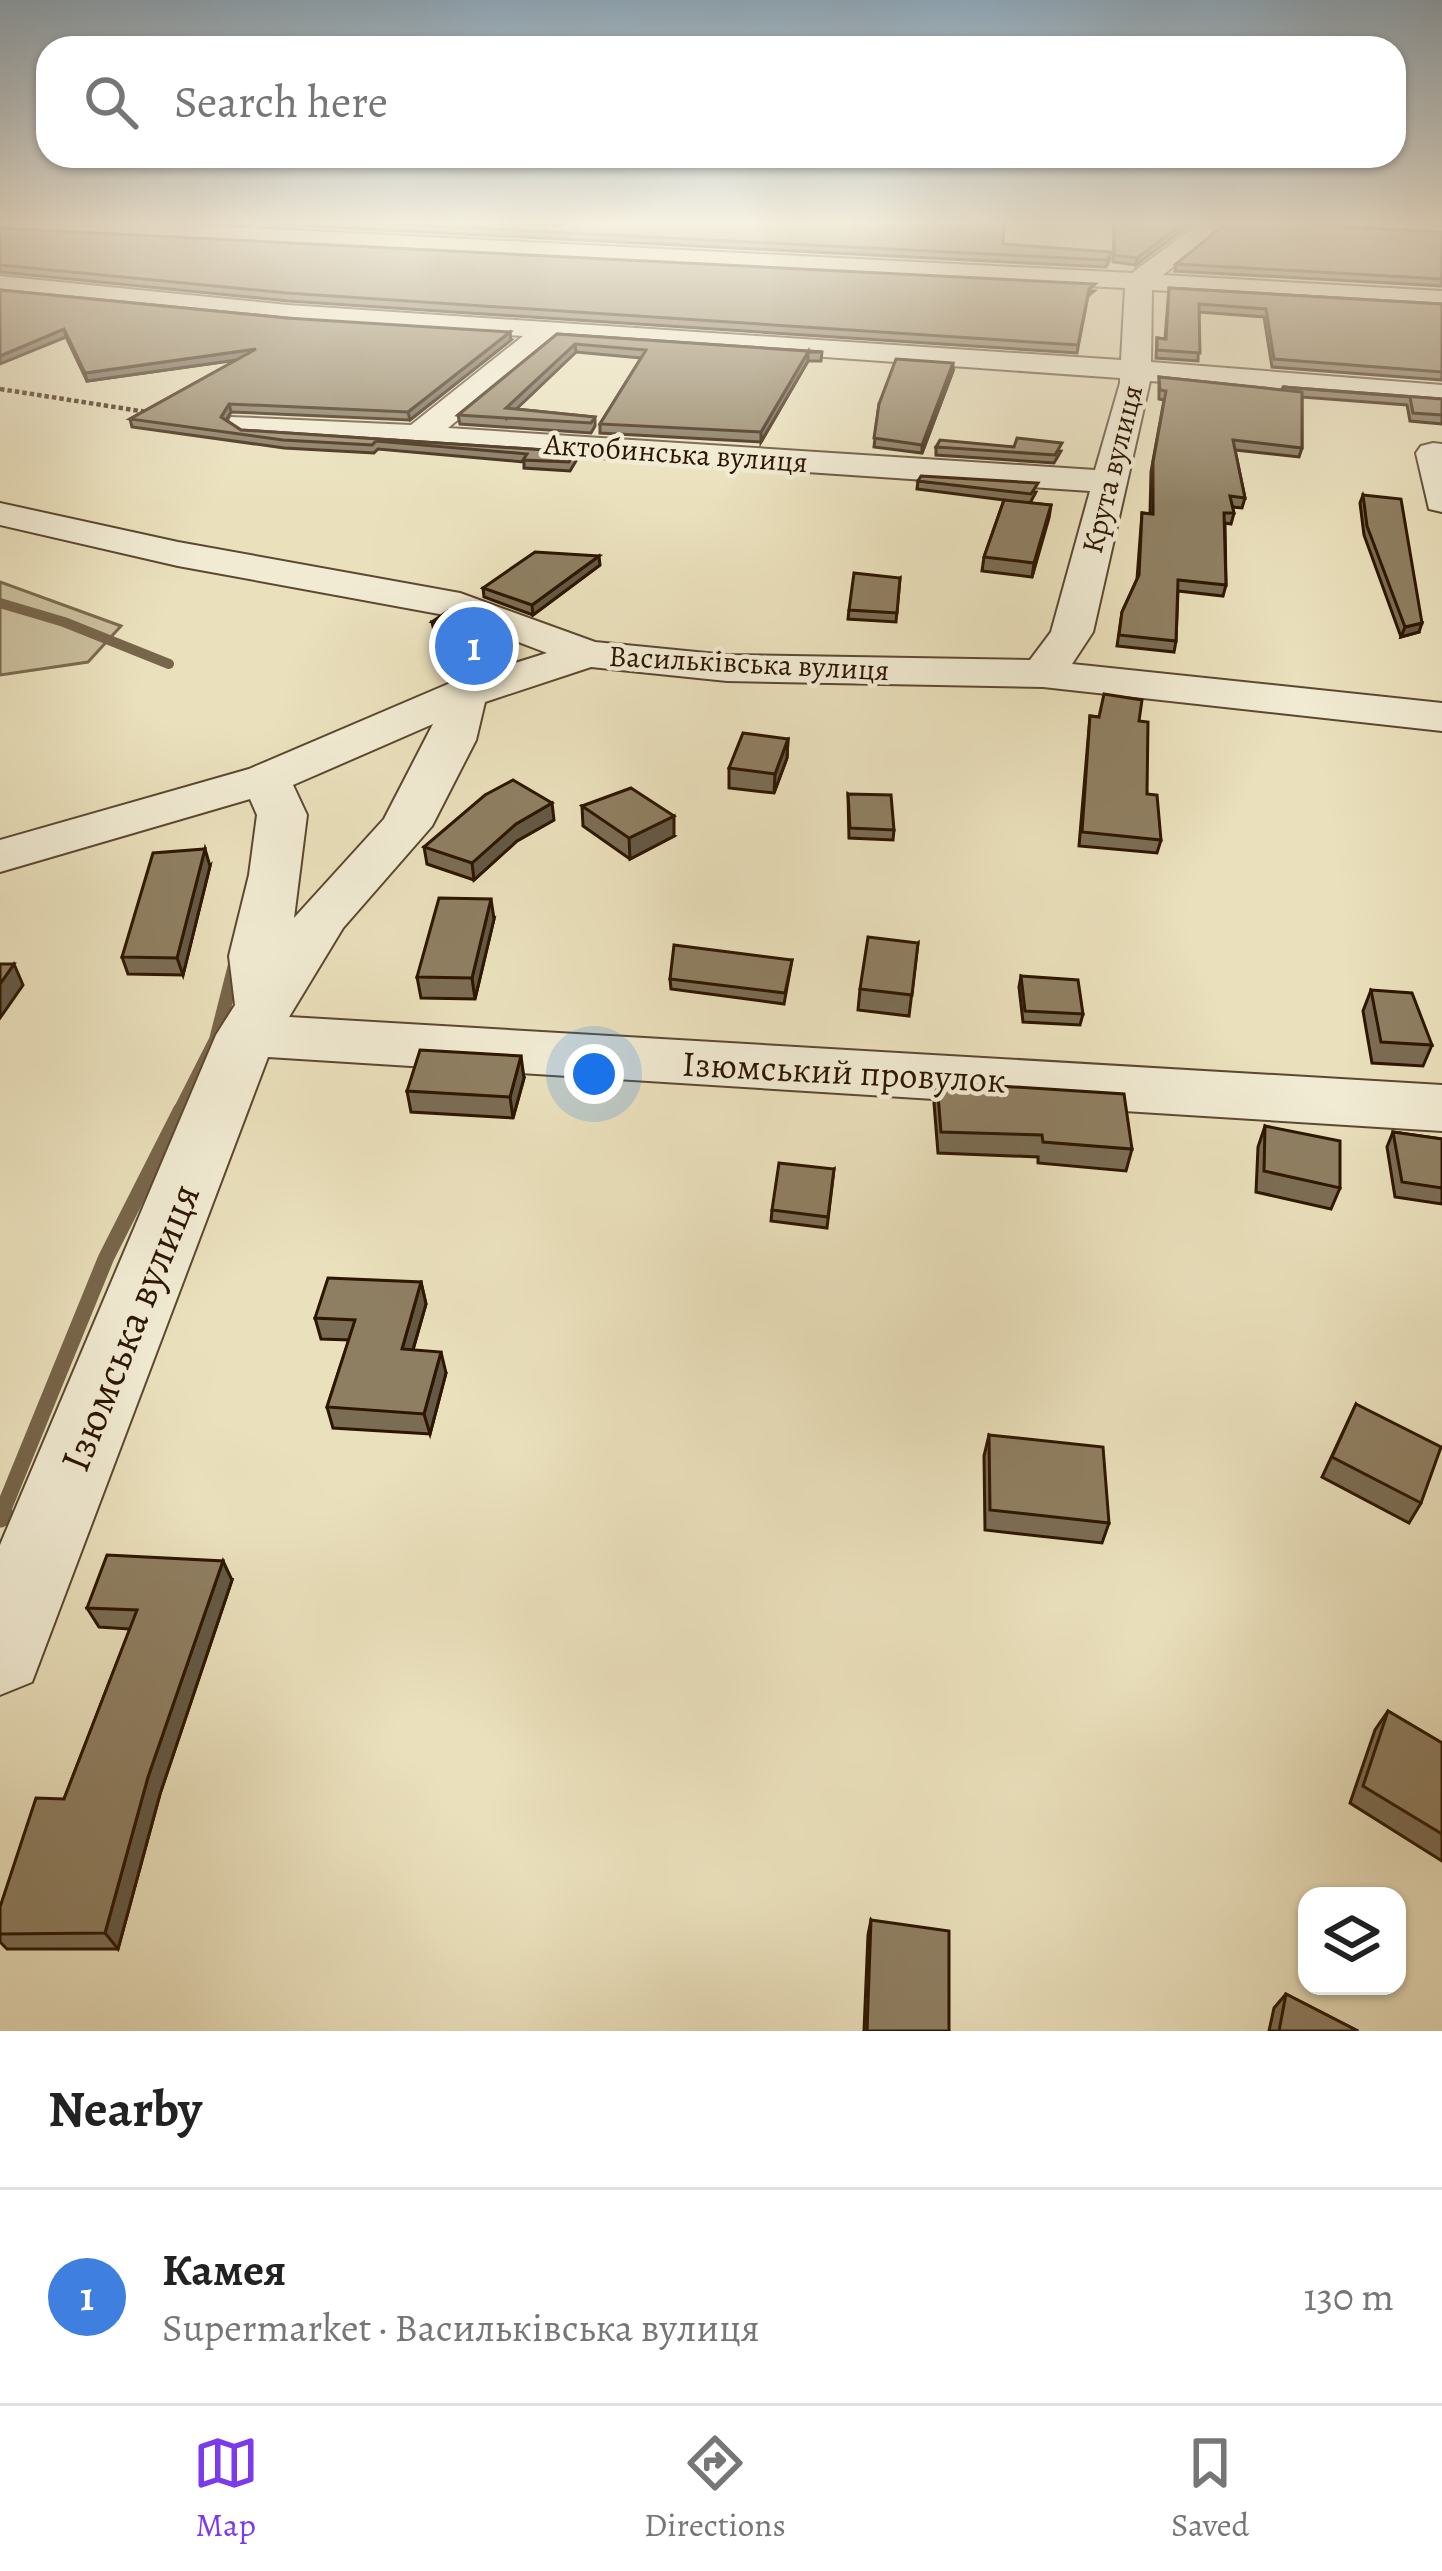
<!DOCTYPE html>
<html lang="en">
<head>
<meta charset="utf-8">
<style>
	:root { --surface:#fff; --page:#f2f2f2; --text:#222; --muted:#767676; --line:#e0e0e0; --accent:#7c3aed }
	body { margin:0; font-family:Alegreya,serif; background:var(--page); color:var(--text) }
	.controls { position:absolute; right:36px; bottom:36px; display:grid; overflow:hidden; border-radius:24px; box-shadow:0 3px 9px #0004 }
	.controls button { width:108px; height:108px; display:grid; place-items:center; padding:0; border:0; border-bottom:3px solid var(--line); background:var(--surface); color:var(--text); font:60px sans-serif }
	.you { position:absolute; left:594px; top:1074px; width:42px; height:42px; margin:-30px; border:9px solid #fff; border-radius:50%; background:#1a73e8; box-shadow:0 0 0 18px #1a73e833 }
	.badge { display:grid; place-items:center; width:78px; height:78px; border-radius:50%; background:var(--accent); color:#fff; font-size:39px; font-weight:700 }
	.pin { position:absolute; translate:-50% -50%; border:6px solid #fff; box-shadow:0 3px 12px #0006 }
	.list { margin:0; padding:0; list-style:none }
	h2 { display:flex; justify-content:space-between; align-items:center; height:156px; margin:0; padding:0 48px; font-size:51px }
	h2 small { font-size:39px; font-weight:400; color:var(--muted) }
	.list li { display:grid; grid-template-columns:78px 1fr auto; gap:36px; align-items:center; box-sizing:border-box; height:216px; padding:0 48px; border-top:3px solid var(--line) }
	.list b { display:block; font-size:45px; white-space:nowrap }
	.list p { margin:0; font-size:39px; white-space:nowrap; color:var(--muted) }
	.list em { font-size:39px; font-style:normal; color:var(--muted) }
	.icon { flex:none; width:66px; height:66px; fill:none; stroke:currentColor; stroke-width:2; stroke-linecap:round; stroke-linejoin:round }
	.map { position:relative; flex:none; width:1442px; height:2031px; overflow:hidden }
	.search { position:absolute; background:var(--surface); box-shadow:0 3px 9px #0004; left:36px; right:36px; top:36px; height:132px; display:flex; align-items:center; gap:30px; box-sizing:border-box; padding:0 42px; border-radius:36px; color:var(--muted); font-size:45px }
	.sheet { height:372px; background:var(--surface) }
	nav { display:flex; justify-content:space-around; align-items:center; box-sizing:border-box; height:168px; border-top:3px solid var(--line); background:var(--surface); font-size:33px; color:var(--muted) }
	nav a { display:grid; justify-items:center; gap:6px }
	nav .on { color:var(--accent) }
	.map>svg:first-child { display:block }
	.green { fill:#cabe9c; stroke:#7c6a4e; stroke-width:3 }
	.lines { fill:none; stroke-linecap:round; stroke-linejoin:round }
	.stream-far3 { stroke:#78664b; stroke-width:10 }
	.stream-far2 { stroke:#78664b; stroke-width:14 }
	.stream-far1 { stroke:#78664b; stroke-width:16 }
	.stream { stroke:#78664b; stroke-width:21 }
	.minor-casing { stroke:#5c4830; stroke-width:4 }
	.path { stroke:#2d1601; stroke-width:4.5; stroke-dasharray:4.5 3; stroke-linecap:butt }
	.minor { fill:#f1ebd3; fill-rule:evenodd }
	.wall { fill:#7b6d54; stroke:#2d1601; stroke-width:3 }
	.shaded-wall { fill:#645945; stroke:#2d1601; stroke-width:3 }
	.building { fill:#8f7f62; stroke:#2d1601; stroke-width:3 }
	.labels { text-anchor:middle; stroke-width:9; stroke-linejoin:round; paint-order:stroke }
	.far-street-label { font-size:30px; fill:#2d1601; stroke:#f1ebd3 }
	.street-label { font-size:36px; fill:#2d1601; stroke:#f1ebd3 }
	.near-street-label { font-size:42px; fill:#2d1601; stroke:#f1ebd3 }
</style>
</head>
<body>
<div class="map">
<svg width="1442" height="2031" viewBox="0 0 1442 2031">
	<rect width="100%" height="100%" fill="#eae0bc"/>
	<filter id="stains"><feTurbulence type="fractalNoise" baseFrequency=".00167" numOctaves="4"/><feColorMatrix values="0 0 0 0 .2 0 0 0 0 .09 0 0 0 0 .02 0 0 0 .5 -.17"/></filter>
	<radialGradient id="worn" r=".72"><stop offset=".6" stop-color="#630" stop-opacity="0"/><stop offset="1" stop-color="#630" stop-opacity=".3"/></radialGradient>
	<path class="green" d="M0,582L121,626L88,662L0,675Z"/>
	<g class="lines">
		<path class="stream-far3" d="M0,603L64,622L169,664"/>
		<path class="stream-far2" d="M179,1113L216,1040L235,965"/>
		<path class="stream-far1" d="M1,1515L106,1258L181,1110"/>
		<path class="stream" d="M0,1517L2,1512"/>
		<g class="minor-casing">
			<g id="minor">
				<path d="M0,221H115L1132,273L1202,221H1229L1163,275L1442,291V307L1152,290L1151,362L1442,385V403L1150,381L1093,632L1072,664L1442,703V731L1043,687L727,681L591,667L485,702L476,740L432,826L343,928L289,1017L1442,1085V1131L268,1057L32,1682L0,1695V1545L216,1035L235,1005L229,956L249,875L257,815L250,799L0,872V840L249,769L448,684L547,653L450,616L178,566L0,525V503L178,542L460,593L595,642L727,655L1030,660L1051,632L1090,491L243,434L227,424L231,417L411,425L523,336L288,321L0,292V276L288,305L1121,360L1125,288L0,230ZM556,338L1120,378V383L1095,470L448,428ZM433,724L384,819L294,918L307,815L293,785Z"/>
				<path d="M1302,221H1442V234L1313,228Z"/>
				<path d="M1433,443L1442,444V512L1429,509L1416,453L1421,446Z"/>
			</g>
		</g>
		<path class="path" d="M0,389L153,413"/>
		<use href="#minor" class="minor"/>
	</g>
	<g class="wall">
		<path d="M210,221H362L1003,244L1110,259L1106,267Z"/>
		<path d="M1114,221H1194L1136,265L1113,262Z"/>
		<path d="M1312,225L1442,232V286L1175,271L1176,264Z"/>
		<path d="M0,228L1094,291L1088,296L1077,353L288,301L0,272Z"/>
		<path d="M1169,288L1442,304V380L1272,367L1264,317L1199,312L1198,361L1156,358L1157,338L1165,339Z"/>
		<path d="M0,290L511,340L410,420L231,412L226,420L241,430L575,452L576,461L570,471L524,468V462L378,449L374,453L284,448L132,427L130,419L237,360L87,381L66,337Z"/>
		<path d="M557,334L822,352L821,361H808L761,442L600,433V424L641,358L576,352L516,409L595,417V426L591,433L460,424L458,415Z"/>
		<path d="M953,371L922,453L874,447L879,404Z"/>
		<path d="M1159,377L1282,390L1283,387L1442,399V424L1410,421L1407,405L1302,397V448L1299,457L1235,450L1245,498L1242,508L1232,507L1234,513L1231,524L1225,523L1226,585L1223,596L1178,591L1176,641L1174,652L1117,646L1122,612L1137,579L1142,513L1150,514L1151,472L1164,400L1159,399Z"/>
		<path d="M936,447H1014L1061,451L1054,463L936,455Z"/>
		<path d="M918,481L1036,492L1030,503L1051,505L1032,577L982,571L984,557L1004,500L917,489Z"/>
		<path d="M1363,495L1419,632L1401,637L1364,535L1360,503Z"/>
		<path d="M600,565L533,615L484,597L483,588Z"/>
		<path d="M900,578L896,622L848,619L849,610Z"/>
		<path d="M432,622L498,630L499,640L490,646L434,631Z"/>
		<path d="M1090,716L1139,721L1147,794L1161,840L1157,853L1079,846Z"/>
		<path d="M788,739L787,758L774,793L729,788V768Z"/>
		<path d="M848,794L894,830L893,840L849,838Z"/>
		<path d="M582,806L674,836L630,859L583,826Z"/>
		<path d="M554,820L517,841L474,880L427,864L424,847Z"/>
		<path d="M210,866L183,975L128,974L122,957Z"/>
		<path d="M494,919L475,999L421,998L417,977Z"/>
		<path d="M918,943L909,1016L858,1010L860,989Z"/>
		<path d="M792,960L784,1004L671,989L670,979Z"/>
		<path d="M1021,976L1083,1014L1080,1025L1023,1022L1019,987Z"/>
		<path d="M1371,990L1432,1045L1423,1066L1372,1063L1363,1011Z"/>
		<path d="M524,1078L513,1118L411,1112L407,1091Z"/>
		<path d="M937,1082L1132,1149L1126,1171L1038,1163V1157L938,1153L934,1103Z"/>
		<path d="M1265,1126L1340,1188L1331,1209L1256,1192L1258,1147Z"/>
		<path d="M1393,1132L1442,1139V1204L1395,1197L1387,1147Z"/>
		<path d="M834,1169L827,1228L771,1221L772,1210Z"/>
		<path d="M421,1282L426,1304L413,1350L446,1373L430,1434L333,1428L327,1407L349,1340L321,1339L315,1318Z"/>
		<path d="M1356,1404L1421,1503L1409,1523L1322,1477Z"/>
		<path d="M989,1435L1109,1523L1102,1543L985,1530L984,1456Z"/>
		<path d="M232,1580L160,1794L118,1949H7L0,1942V1934L64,1799L130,1629L99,1627L87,1608Z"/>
		<path d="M1388,1711L1442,1743V1861L1350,1803L1375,1730Z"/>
		<path d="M871,1920L949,2031H864L868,1935Z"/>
		<path d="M1286,1994L1358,2031H1269L1274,2008Z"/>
	</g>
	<g class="shaded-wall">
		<path d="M1186,221H1194L1136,265L1137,258Z"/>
		<path d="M64,329L66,337L0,364V356Z"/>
		<path d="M510,332L511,340L410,420L408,412Z"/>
		<path d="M575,344L576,352L507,418L506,408Z"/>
		<path d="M256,349L257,357L87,381L85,373Z"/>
		<path d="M808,352V361L761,442V432Z"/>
		<path d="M953,363V371L922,453V445Z"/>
		<path d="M229,404L231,412L223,425L221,417Z"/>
		<path d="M1051,505L1049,518L1032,577L1034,563Z"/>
		<path d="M599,556L600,565L533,615L532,605Z"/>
		<path d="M1422,623L1419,632L1401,637L1405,627Z"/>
		<path d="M498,630L499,640L490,646L489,637Z"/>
		<path d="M788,739L787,758L774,793L775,774Z"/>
		<path d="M552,803L554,820L517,841L474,880L472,863L516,824Z"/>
		<path d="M674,816V836L630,859L629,838Z"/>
		<path d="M205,849L210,866L183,975L177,958Z"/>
		<path d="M491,899L494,919L475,999L472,978Z"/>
		<path d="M14,964L23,985L0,1018V984Z"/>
		<path d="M521,1056L524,1078L513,1118L510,1097Z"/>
		<path d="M421,1282L426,1304L407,1370L402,1349Z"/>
		<path d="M441,1352L446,1373L430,1434L424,1414Z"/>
		<path d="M223,1561L232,1580L160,1794L118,1949L105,1933L148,1777Z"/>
	</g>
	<g class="building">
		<path d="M335,221L562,225L585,221H1005L1003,244L1112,252L1107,260Z"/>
		<path d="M1115,221H1186L1137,258L1114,255Z"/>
		<path d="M1229,221H1306L1312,225L1442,232V279L1176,264Z"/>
		<path d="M0,228L1095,284L1089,289L1078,345L287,293L0,265Z"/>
		<path d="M1169,288L1442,304V372L1274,359L1266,309L1199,304L1200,353L1157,350V338L1166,339Z"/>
		<path d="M0,290L286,318L510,332L408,412L229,404L221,417L241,430L575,452L569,462L523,460L527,454L376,441L372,445L283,440L130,419L256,349L85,373L64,329L0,356Z"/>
		<path d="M557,334L822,352H808L761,432L600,424L646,350L575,344L506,408L595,417L591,423L458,415Z"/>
		<path d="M896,359L953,363L922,445L874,438L879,404Z"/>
		<path d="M1159,377L1302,392V448L1233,440L1245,498L1230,496L1234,513H1224L1226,585L1178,580L1176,641L1119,635L1122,612L1139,575L1142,513L1153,514V462L1166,391L1160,390Z"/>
		<path d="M1283,387L1442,399V415L1413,413L1410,397Z"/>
		<path d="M1017,438L1062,443L1055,455L936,447L940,440L1014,447Z"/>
		<path d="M921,476L1038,483L1031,494L918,481Z"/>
		<path d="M1363,495L1401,499L1422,623L1405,627L1367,526Z"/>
		<path d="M1004,500L1051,505L1034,563L984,557Z"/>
		<path d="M535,552L599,556L532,605L483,588Z"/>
		<path d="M854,573L900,578L897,613L849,610Z"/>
		<path d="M448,611L498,630L489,637L432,622Z"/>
		<path d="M1104,694L1142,700L1139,721L1148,722L1147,794L1157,795L1161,840L1082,832L1090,716L1099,717Z"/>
		<path d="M743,733L788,739L775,774L729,768Z"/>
		<path d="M513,780L552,803L516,824L472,863L424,847L485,795Z"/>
		<path d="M631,788L674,816L629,838L582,806Z"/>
		<path d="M848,794L891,795L894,830L850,828Z"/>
		<path d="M205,849L177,958L122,957L153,853Z"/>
		<path d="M439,898L491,899L472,978L417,977Z"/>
		<path d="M868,937L918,943L912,995L860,989Z"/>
		<path d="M674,945L792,960L785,993L670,979Z"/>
		<path d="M0,964H14L0,984Z"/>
		<path d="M1021,976L1078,980L1083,1014L1025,1011Z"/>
		<path d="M1371,990L1412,993L1432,1045L1381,1042Z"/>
		<path d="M420,1050L521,1056L510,1097L407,1091Z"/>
		<path d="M937,1082L1124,1094L1132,1149L1043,1142L1042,1135L941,1132Z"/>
		<path d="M1265,1126L1340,1141V1188L1264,1171Z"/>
		<path d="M1393,1132L1442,1139V1188L1402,1182Z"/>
		<path d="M779,1163L834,1169L828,1217L772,1210Z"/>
		<path d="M328,1278L421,1282L402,1349L441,1352L424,1414L327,1407L355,1320L315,1318Z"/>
		<path d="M1356,1404L1441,1447L1421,1503L1332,1457Z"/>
		<path d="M989,1435L1103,1447L1109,1523L990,1510Z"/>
		<path d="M107,1555L223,1561L148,1777L105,1933L0,1934V1907L36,1798L64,1799L137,1610L87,1608Z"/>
		<path d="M1388,1711L1442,1743V1834L1363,1786Z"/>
		<path d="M871,1920L949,1931V2031H867Z"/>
		<path d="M1286,1994L1358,2031H1279Z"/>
	</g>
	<linearGradient id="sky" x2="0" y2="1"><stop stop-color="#8faabd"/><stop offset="0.44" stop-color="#f6f1e1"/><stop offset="1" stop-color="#f6f1e1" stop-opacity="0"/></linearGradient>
	<rect width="1442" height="506" fill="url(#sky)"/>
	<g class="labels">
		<g class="far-street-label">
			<text transform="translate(676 453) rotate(4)" y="10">Актобинська вулиця</text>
			<text transform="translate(1112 469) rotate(-76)" y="10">Крута вулиця</text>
			<text transform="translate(749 663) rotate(3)" y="10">Васильківська вулиця</text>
		</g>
		<g class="street-label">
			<text transform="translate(844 1071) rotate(3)" y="13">Ізюмський провулок</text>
		</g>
		<g class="near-street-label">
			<text transform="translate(129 1327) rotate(-68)" y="15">Ізюмська вулиця</text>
		</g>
	</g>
	<rect width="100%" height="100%" filter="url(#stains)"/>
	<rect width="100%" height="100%" fill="url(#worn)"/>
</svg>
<div class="controls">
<button><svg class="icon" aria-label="layers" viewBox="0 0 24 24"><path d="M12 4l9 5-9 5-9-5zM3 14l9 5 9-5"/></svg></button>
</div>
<div class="you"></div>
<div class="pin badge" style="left:474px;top:646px;background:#3f7fe0">1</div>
<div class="search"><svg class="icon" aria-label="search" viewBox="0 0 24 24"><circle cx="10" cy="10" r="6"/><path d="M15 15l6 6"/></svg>Search here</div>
</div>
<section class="sheet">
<h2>Nearby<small></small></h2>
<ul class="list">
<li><span class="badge" style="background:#3f7fe0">1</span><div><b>Камея</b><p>Supermarket · Васильківська вулиця</p></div><em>130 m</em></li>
</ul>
</section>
<nav>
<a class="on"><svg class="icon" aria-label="map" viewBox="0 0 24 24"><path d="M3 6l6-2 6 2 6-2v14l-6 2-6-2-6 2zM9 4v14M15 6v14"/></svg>Map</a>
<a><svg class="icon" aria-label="directions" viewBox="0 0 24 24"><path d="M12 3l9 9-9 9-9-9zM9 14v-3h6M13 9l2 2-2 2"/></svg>Directions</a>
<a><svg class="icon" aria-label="saved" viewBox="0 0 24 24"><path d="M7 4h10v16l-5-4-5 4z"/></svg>Saved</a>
</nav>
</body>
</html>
